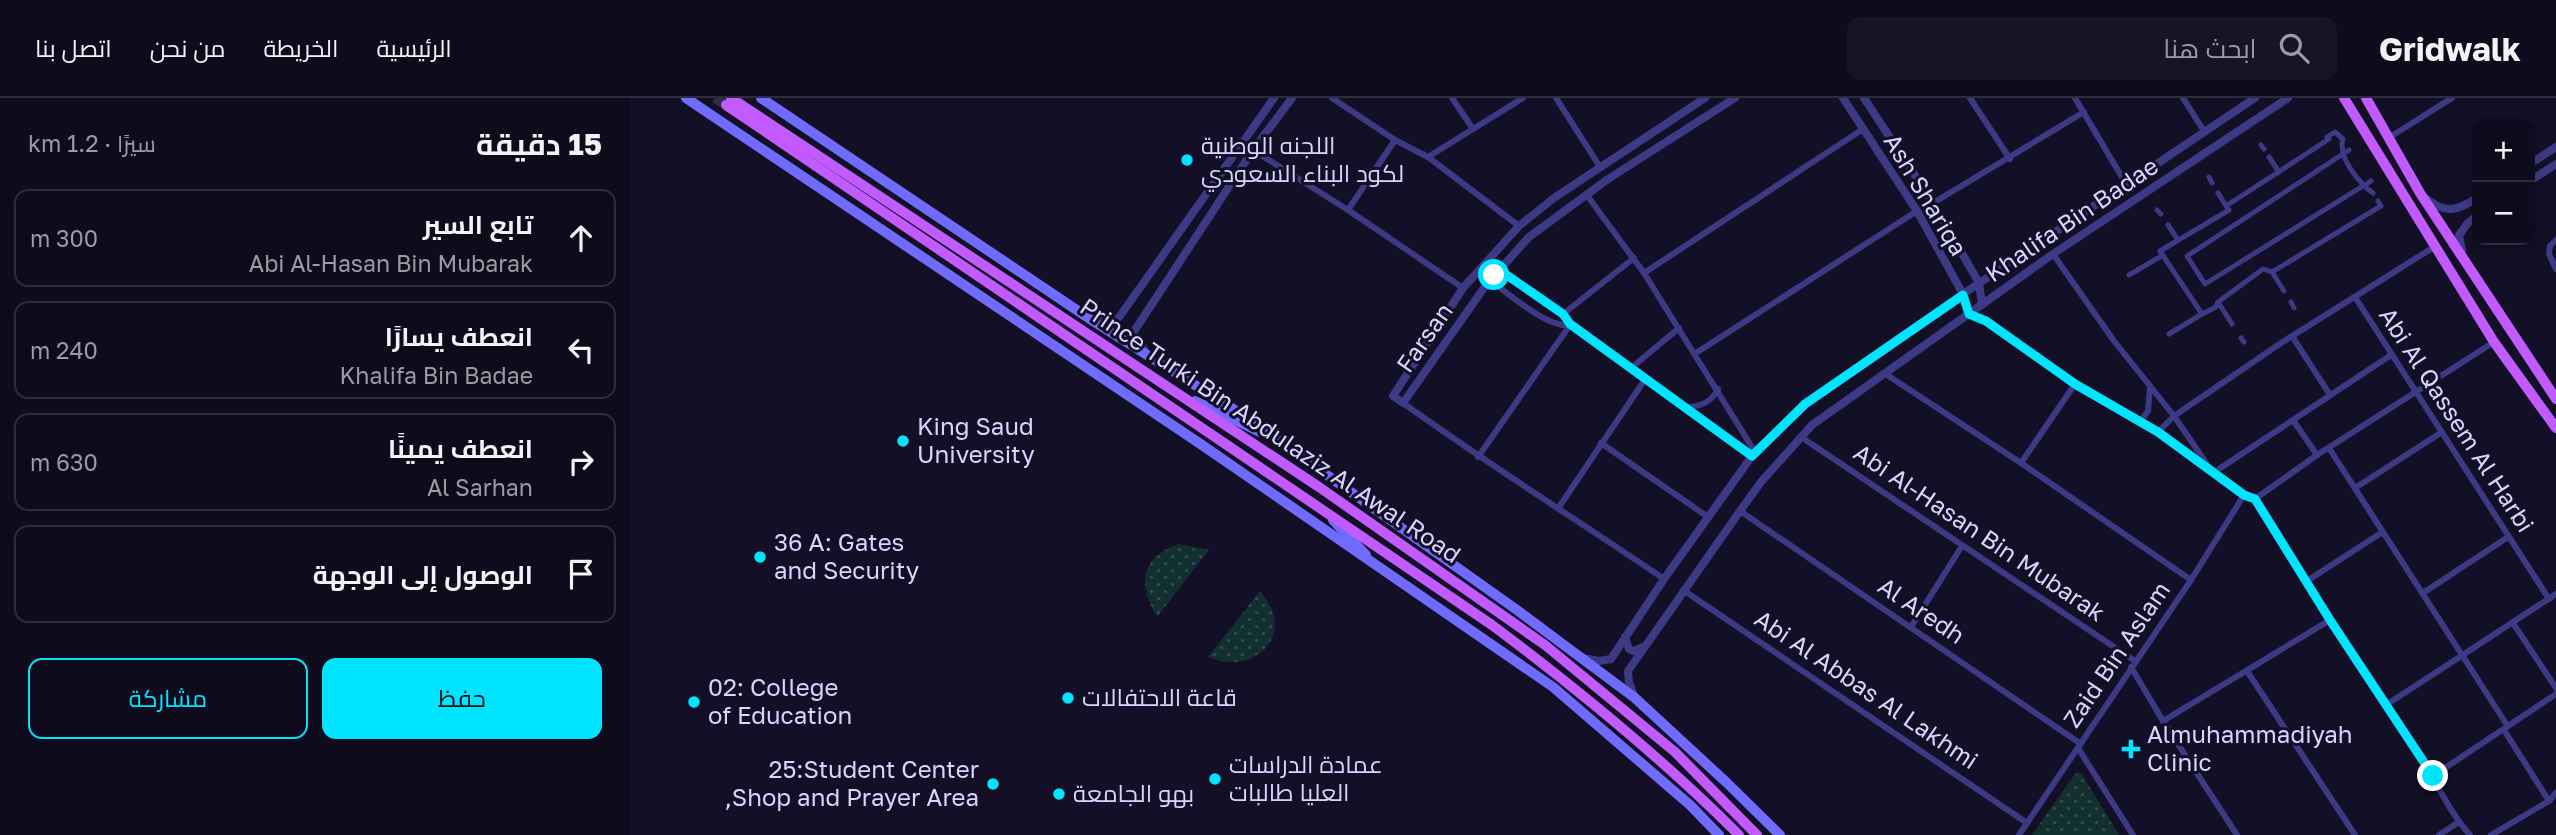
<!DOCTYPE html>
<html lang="ar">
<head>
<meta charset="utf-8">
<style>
	:root { --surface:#0e0b1c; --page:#171425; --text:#f1f3f6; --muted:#9b9ba3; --line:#2e2b3b; --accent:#00e5ff }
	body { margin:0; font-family:"Golos Text",Cairo,sans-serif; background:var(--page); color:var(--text); direction:rtl }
	.controls { position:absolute; right:21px; top:21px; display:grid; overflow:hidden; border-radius:14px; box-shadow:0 4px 10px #0003 }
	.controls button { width:63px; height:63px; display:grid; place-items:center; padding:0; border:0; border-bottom:2px solid var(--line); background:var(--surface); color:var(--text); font:35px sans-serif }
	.stop { position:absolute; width:21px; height:21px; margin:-16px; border:5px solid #00e5ff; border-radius:50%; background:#fff }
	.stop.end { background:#00e5ff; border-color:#fff; box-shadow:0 2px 7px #0008 }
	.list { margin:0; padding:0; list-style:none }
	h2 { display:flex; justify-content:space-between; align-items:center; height:91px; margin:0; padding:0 28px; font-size:30px }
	h2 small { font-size:23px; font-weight:400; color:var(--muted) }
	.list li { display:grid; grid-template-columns:46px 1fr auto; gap:21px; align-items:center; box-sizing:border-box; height:98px; margin:0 14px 14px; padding:0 14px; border:2px solid var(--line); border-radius:14px }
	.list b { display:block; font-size:26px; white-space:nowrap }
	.list p { margin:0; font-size:23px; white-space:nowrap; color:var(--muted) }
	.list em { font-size:23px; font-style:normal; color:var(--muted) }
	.actions { display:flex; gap:14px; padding:21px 28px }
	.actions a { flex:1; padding:16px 0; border:2px solid var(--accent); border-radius:14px; text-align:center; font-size:24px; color:var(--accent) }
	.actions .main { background:var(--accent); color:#111 }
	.icon { flex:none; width:38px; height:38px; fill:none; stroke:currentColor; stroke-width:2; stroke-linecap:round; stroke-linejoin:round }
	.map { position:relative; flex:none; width:1926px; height:737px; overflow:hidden; direction:ltr }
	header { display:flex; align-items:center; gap:42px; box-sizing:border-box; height:98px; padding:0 35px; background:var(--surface); border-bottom:2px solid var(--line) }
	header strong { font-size:33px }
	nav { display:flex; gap:38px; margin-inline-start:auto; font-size:24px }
	.search { width:490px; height:63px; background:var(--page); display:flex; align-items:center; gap:18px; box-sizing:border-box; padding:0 24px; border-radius:14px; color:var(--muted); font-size:26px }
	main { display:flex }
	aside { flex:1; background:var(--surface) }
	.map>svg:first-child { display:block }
	.park { fill:url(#park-dots) }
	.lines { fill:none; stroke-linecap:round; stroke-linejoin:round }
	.primary-tunnel { stroke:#312d47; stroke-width:10; stroke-dasharray:10 5; stroke-linecap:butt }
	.pedestrian { stroke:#3d3a85; stroke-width:5 }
	.minor { stroke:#3d3a85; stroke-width:6 }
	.tertiary { stroke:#3d3a85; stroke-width:8 }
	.secondary { stroke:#6f6bff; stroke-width:10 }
	.primary { stroke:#c25bff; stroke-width:10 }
	.route { stroke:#00e5ff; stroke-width:9 }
	.poi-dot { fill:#00e5ff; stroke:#130f26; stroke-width:2.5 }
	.labels { text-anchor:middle; stroke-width:6; stroke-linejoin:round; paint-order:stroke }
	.poi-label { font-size:24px; fill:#d9d4ff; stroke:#130f26; text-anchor:start }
	.street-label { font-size:24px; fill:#d9d4ff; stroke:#130f26 }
</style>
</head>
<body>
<header>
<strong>Gridwalk</strong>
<div class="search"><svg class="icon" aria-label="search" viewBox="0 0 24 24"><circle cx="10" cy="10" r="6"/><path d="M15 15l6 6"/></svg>ابحث هنا</div>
<nav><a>الرئيسية</a><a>الخريطة</a><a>من نحن</a><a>اتصل بنا</a></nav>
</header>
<main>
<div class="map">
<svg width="1926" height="737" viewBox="0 0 1926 737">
	<defs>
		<pattern id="park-dots" width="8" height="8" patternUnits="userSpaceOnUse" patternTransform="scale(1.75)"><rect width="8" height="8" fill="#12302f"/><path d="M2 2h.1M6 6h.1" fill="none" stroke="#344d4e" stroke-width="1.8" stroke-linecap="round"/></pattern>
	</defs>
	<rect width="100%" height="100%" fill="#130f26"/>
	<g class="park">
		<path d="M548,446L579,452L527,519C508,486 509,461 548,446Z"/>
		<path d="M630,493C635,500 642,509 644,518C650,545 626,565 600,564C593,564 585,561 578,559Z"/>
		<path d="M1448,675H1451L1489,737H1402L1445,676Z"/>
	</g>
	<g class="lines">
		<path class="primary-tunnel" d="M85,0L96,7"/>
		<g class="pedestrian">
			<path d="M1631,47L1634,51"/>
			<path d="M1719,52L1557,158L1575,186L1741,83"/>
			<path d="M1639,59L1649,74"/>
			<path d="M1579,79L1582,85"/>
			<path d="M1588,95L1596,108"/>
			<path d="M1743,95C1730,86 1707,59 1713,41L1705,34L1697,39L1699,41L1596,108L1599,112L1530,153L1572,216L1586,209L1588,204L1633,171L1642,174L1751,108L1748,103"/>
			<path d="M1527,112L1531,116"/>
			<path d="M1538,127L1548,142"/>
			<path d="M1642,174L1654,193"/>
			<path d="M1499,177L1533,157"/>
			<path d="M1588,204L1602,226"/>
			<path d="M1661,204L1664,210"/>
			<path d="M1539,236L1572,216"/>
			<path d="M1611,240L1614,244"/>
		</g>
		<g class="minor">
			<path d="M702,0L765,42L798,59L889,128"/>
			<path d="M822,0L843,31"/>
			<path d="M926,0L970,69"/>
			<path d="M1340,0L1380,61"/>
			<path d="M1445,0L1496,86"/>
			<path d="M1553,0L1574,33"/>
			<path d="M1760,39L1822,0"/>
			<path d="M623,52L718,112L833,190"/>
			<path d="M798,59L893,0"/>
			<path d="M956,96L1014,175L1125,354"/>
			<path d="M1303,105L1454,14"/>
			<path d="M718,112L765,42"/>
			<path d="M1926,142L1920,148L1919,156L1926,171"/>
			<path d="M1423,156L1484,243L1544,318L1583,375L1761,257"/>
			<path d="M868,171L933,216L940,227L1122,358"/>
			<path d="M1014,175L1233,31"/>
			<path d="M860,182C878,195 918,231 940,227"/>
			<path d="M1725,199L1919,501"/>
			<path d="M933,216L1004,160"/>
			<path d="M1339,216L1357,223L1445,286L1528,334L1614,397L1625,401C1678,485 1731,569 1786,652C1805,680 1818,713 1840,737"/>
			<path d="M1662,238L1700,297"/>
			<path d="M1066,255L1287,113"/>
			<path d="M1001,270L1049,230"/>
			<path d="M1254,275L1391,365L1561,482"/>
			<path d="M773,305C858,366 947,422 1034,481"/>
			<path d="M1056,309C1070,309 1081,305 1088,291"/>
			<path d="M1663,322L1687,357"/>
			<path d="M1510,324L1518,313L1520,288"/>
			<path d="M1528,334L1544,318L1651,245L1804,149"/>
			<path d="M1171,339L1505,563"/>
			<path d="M971,345L1078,419"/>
			<path d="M1699,350L1877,627"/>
			<path d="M848,359L940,227"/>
			<path d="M1391,365L1445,286"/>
			<path d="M1725,390L1812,334"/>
			<path d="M1625,401L1687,357L1864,244"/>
			<path d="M929,409L1016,280"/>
			<path d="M1110,413L1451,646"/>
			<path d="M1677,483L1751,435"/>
			<path d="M1053,492L1397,725"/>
			<path d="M1793,495L1878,439"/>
			<path d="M1883,525L1926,590"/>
			<path d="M1281,529L1332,448"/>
			<path d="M1501,569L1533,623L1607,737"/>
			<path d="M1617,573L1725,737"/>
			<path d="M1756,607L1926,496"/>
			<path d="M1533,623L1700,522"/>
			<path d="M1874,632L1919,703"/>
			<path d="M1448,650L1503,737"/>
			<path d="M1803,678L1926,596"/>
			<path d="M1389,737L1561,482L1614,397"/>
			<path d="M1809,737L1829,724"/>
			<path d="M1861,737L1919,703L1926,695"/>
		</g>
		<g class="tertiary">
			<path d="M1075,0L924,100L889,128L833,190L763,298L773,305L856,187L899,139L978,81L1105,0"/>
			<path d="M1213,0L1287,113L1333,196L1339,216"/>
			<path d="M1234,0L1303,105L1349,185L1352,207"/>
			<path d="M1900,66L1926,49"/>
			<path d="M1900,83L1926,66"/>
			<path d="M1797,101C1816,117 1828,112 1847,100"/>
			<path d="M1832,153L1829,137L1838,125L1847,118"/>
			<path d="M466,223L484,225L490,218L644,0"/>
			<path d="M515,253L503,235L623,52L662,0"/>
			<path d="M995,539L999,551L1004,553L1013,549"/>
			<path d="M953,560L969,563L981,561L1034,481L1122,358L1176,306L1333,196L1625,0"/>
			<path d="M1005,600L999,585L998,573L1110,413L1131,384L1182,327L1423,156L1658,0"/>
		</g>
		<g class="secondary">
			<path d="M56,0L572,347L923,589L1060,707L1089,737"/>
			<path d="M131,0L463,223L611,316L887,512L1005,600L1096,684L1150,737"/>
			<path d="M565,303L630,334"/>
			<path d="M703,422L736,457"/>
		</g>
		<g class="primary">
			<path d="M101,0L689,389L915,547L1045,654L1127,737"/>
			<path d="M1714,0L1864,244L1926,330"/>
			<path d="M1736,0L1790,95L1926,301"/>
			<path d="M96,7L862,527C949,592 1032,660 1109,737"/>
		</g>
	</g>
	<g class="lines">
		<path class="route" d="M864,177L868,171L933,216L940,226L1122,358L1175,306L1333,197L1339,216L1356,223L1445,286L1528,334L1614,397L1625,401L1700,522L1803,678"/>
	</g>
	<g class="poi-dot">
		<circle cx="557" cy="62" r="7"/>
		<circle cx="273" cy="343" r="7"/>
		<circle cx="130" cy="459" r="7"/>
		<circle cx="438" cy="600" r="7"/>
		<circle cx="64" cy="604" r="7"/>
		<path d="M1497.5 640.5h7v7h7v7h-7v7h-7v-7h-7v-7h7z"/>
		<circle cx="585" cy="681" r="7"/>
		<circle cx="363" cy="686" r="7"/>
		<circle cx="429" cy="696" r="7"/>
	</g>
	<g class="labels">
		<g class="poi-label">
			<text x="571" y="56">اللجنه الوطنية<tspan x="571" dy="28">لكود البناء السعودي</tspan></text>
			<text x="287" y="337">King Saud<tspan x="287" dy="28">University</tspan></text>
			<text x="144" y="453">36 A: Gates<tspan x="144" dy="28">and Security</tspan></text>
			<text x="78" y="598">02: College<tspan x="78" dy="28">of Education</tspan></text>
			<text x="452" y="608">قاعة الاحتفالات</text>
			<text x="1517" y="645">Almuhammadiyah<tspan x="1517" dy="28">Clinic</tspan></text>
			<text x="599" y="675">عمادة الدراسات<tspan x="599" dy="28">العليا طالبات</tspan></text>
			<text x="349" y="680" text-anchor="end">25:Student Center<tspan x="349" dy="28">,Shop and Prayer Area</tspan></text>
			<text x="443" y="704">بهو الجامعة</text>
		</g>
		<g class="street-label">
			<text transform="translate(1295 97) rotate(59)" y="8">Ash Shariqa</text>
			<text transform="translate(1442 122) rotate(-34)" y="8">Khalifa Bin Badae</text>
			<text transform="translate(795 240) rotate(-55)" y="8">Farsan</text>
			<text transform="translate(1826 322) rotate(57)" y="8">Abi Al Qassem Al Harbi</text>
			<text transform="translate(640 333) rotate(34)" y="8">Prince Turki Bin Abdulaziz Al Awal Road</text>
			<text transform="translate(1349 435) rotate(34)" y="8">Abi Al-Hasan Bin Mubarak</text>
			<text transform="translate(1291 513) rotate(34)" y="8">Al Aredh</text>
			<text transform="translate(1487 557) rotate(-56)" y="8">Zaid Bin Aslam</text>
			<text transform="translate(1236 592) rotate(34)" y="8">Abi Al Abbas Al Lakhmi</text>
		</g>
	</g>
</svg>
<div class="controls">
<button>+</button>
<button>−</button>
</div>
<div class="stop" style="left:864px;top:177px"></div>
<div class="stop end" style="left:1803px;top:678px"></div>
</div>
<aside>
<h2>15 دقيقة<small>سيرًا · 1.2 km</small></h2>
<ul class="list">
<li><svg class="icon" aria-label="ahead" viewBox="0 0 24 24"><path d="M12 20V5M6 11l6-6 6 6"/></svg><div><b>تابع السير</b><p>Abi Al-Hasan Bin Mubarak</p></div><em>300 m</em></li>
<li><svg class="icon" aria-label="left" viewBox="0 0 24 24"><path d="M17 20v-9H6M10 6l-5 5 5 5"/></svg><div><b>انعطف يسارًا</b><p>Khalifa Bin Badae</p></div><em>240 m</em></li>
<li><svg class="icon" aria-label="right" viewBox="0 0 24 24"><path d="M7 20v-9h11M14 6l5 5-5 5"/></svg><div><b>انعطف يمينًا</b><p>Al Sarhan</p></div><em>630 m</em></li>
<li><svg class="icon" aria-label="arrive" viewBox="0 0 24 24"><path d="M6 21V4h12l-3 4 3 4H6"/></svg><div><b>الوصول إلى الوجهة</b></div></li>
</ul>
<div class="actions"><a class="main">حفظ</a><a>مشاركة</a></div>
</aside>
</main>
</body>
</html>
